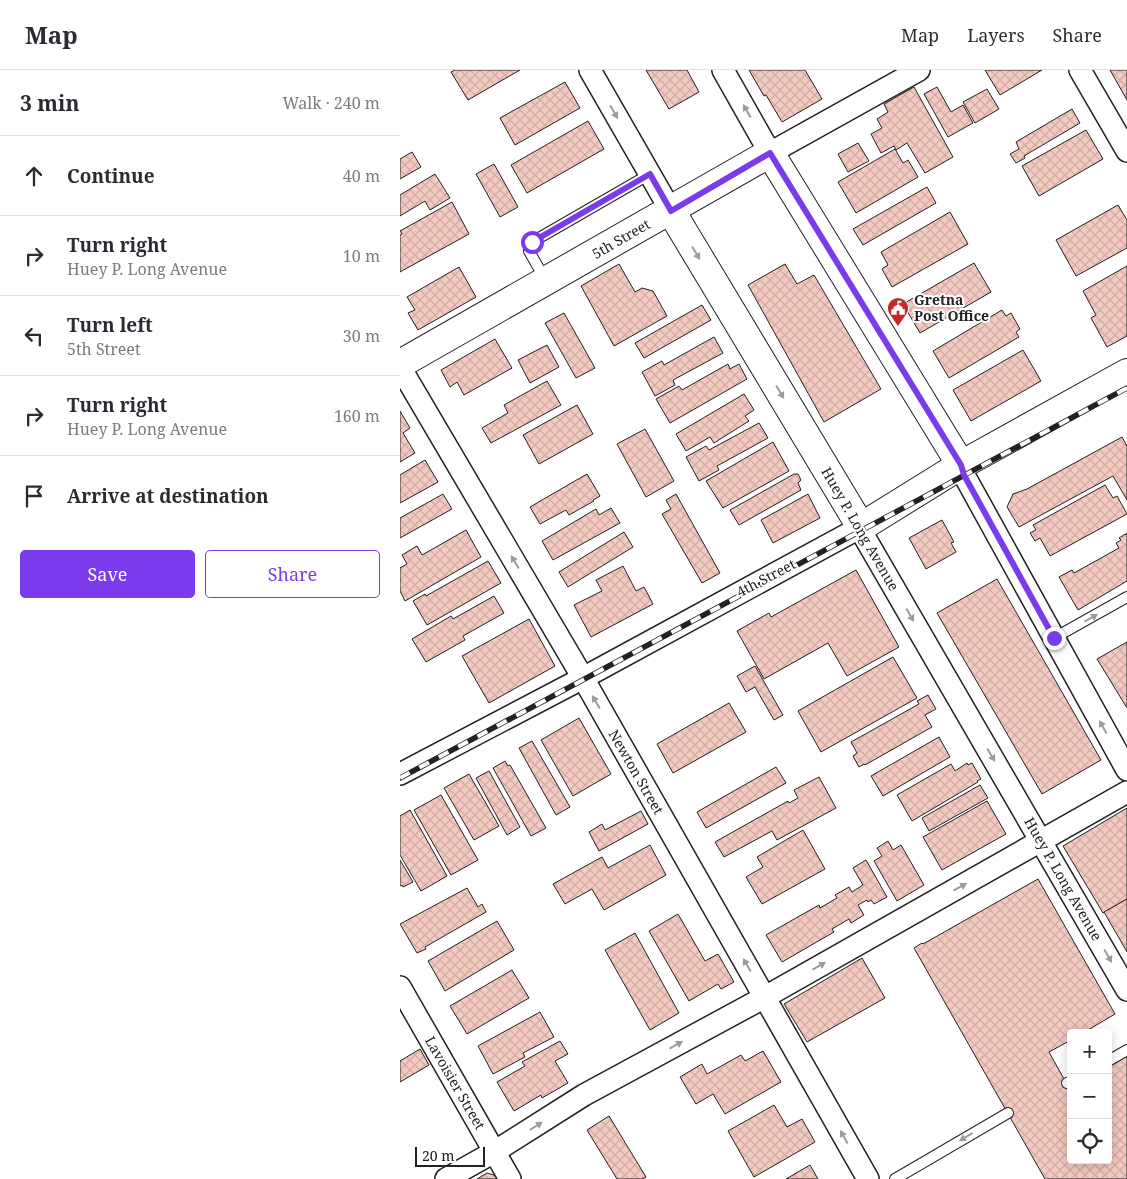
<!DOCTYPE html>
<html lang="en">
<head>
<meta charset="utf-8">
<style>
	:root { --surface:#fff; --page:#f2f2f3; --text:#2b2b33; --muted:#7c7c81; --line:#e1e1e2; --accent:#7c3aed }
	body { margin:0; font-family:"Noto Serif",serif; background:var(--page); color:var(--text) }
	.controls { position:absolute; right:15px; bottom:15px; display:grid; overflow:hidden; border-radius:5px; box-shadow:0 2px 12px #0003 }
	.controls button { width:45px; height:45px; display:grid; place-items:center; padding:0; border:0; border-bottom:1px solid var(--line); background:var(--surface); color:var(--text); font:25px sans-serif }
	.scale { position:absolute; left:15px; bottom:12px; width:70px; box-sizing:border-box; padding-left:5px; border:2px solid #222; border-top:0; font-size:14px; line-height:18px; white-space:nowrap; color:#222; -webkit-text-stroke:4px #fff; paint-order:stroke }
	.stop { position:absolute; width:15px; height:15px; margin:-11px; border:4px solid #7c3aed; border-radius:50%; background:#fff }
	.stop.end { background:#7c3aed; border-color:#fff; box-shadow:0 1px 5px #0008 }
	.list { margin:0; padding:0; list-style:none }
	h2 { display:flex; justify-content:space-between; align-items:center; height:65px; margin:0; padding:0 20px; font-size:21px }
	h2 small { font-size:16px; font-weight:400; color:var(--muted) }
	.list li { display:grid; grid-template-columns:32px 1fr auto; gap:15px; align-items:center; box-sizing:border-box; height:80px; padding:0 20px; border-top:1px solid var(--line) }
	.list b { display:block; font-size:19px; white-space:nowrap }
	.list p { margin:0; font-size:16px; white-space:nowrap; color:var(--muted) }
	.list em { font-size:16px; font-style:normal; color:var(--muted) }
	.actions { display:flex; gap:10px; padding:15px 20px }
	.actions a { flex:1; padding:11px 0; border:1px solid var(--accent); border-radius:5px; text-align:center; font-size:18px; color:var(--accent) }
	.actions .main { background:var(--accent); color:#fff }
	.icon { flex:none; width:28px; height:28px; fill:none; stroke:currentColor; stroke-width:2; stroke-linecap:round; stroke-linejoin:round }
	.map { position:relative; flex:none; width:727px; height:1109px; overflow:hidden }
	header { display:flex; align-items:center; gap:30px; box-sizing:border-box; height:70px; padding:0 25px; background:var(--surface); border-bottom:1px solid var(--line) }
	header strong { font-size:24px }
	nav { display:flex; gap:28px; margin-inline-start:auto; font-size:18px }
	main { display:flex }
	aside { flex:1; background:var(--surface) }
	.map>svg:first-child { display:block }
	.building { fill:url(#building-cross-hatch); stroke:#222 }
	.lines { fill:none; stroke-linecap:round; stroke-linejoin:round }
	.service-casing { stroke:#222; stroke-width:12 }
	.minor-casing { stroke:#222; stroke-width:24 }
	.secondary-casing { stroke:#222; stroke-width:30 }
	.service { stroke:#fff; stroke-width:10 }
	.minor { stroke:#fff; stroke-width:21 }
	.secondary { stroke:#fff; stroke-width:28 }
	.rail-casing { stroke:#222; stroke-width:5.5 }
	.rail { stroke:#fff; stroke-width:4; stroke-dasharray:11; stroke-linecap:butt }
	.oneway { fill:#9c9c9c }
	.route { stroke:#7c3aed; stroke-width:6 }
	.labels { text-anchor:middle; stroke-width:4; stroke-linejoin:round; paint-order:stroke }
	.street-label { font-size:14px; fill:#222; stroke:#fff }
	.poi-label { font-size:14px; font-weight:bold; fill:#222; stroke:#fff; text-anchor:start }
</style>
</head>
<body>
<header>
<strong>Map</strong>
<nav><a>Map</a><a>Layers</a><a>Share</a></nav>
</header>
<main>
<aside>
<h2>3 min<small>Walk · 240 m</small></h2>
<ul class="list">
<li><svg class="icon" aria-label="ahead" viewBox="0 0 24 24"><path d="M12 20V5M6 11l6-6 6 6"/></svg><div><b>Continue</b></div><em>40 m</em></li>
<li><svg class="icon" aria-label="right" viewBox="0 0 24 24"><path d="M7 20v-9h11M14 6l5 5-5 5"/></svg><div><b>Turn right</b><p>Huey P. Long Avenue</p></div><em>10 m</em></li>
<li><svg class="icon" aria-label="left" viewBox="0 0 24 24"><path d="M17 20v-9H6M10 6l-5 5 5 5"/></svg><div><b>Turn left</b><p>5th Street</p></div><em>30 m</em></li>
<li><svg class="icon" aria-label="right" viewBox="0 0 24 24"><path d="M7 20v-9h11M14 6l5 5-5 5"/></svg><div><b>Turn right</b><p>Huey P. Long Avenue</p></div><em>160 m</em></li>
<li><svg class="icon" aria-label="arrive" viewBox="0 0 24 24"><path d="M6 21V4h12l-3 4 3 4H6"/></svg><div><b>Arrive at destination</b></div></li>
</ul>
<div class="actions"><a class="main">Save</a><a>Share</a></div>
</aside>
<div class="map">
<svg width="727" height="1109" viewBox="0 0 727 1109">
	<defs>
		<pattern id="building-cross-hatch" width="8" height="8" patternUnits="userSpaceOnUse" patternTransform="scale(1.25)"><rect width="8" height="8" fill="#f3c9c0"/><path d="M0 0l8 8M0 8l8-8" fill="none" stroke="#d0aca5"/></pattern>
	</defs>
	<rect width="100%" height="100%" fill="#fff"/>
	<g class="building">
		<path d="M55,0H120L68,30L51,2Z"/>
		<path d="M246,0H287L299,22L269,39Z"/>
		<path d="M349,0H405L422,29L382,52L366,25L364,26Z"/>
		<path d="M585,0H642L600,25Z"/>
		<path d="M710,0H727V30Z"/>
		<path d="M165,12L180,38L115,75L100,48Z"/>
		<path d="M514,17L553,87L525,103L507,73L496,80L494,76L481,83L471,64L482,58L477,49L488,42L484,34Z"/>
		<path d="M537,17L551,42L563,35L573,53L548,67L524,24Z"/>
		<path d="M587,19L599,39L575,53L563,32Z"/>
		<path d="M672,39L680,53L624,86L625,88L616,93L610,84L619,79L616,72Z"/>
		<path d="M188,51L204,79L127,123L111,95Z"/>
		<path d="M686,60L703,89L639,126L622,96Z"/>
		<path d="M458,73L469,91L448,102L438,84Z"/>
		<path d="M495,79L503,93L508,90L518,107L456,143L438,112Z"/>
		<path d="M12,82L21,97L0,109V89Z"/>
		<path d="M94,94L118,137L100,147L76,104Z"/>
		<path d="M35,104L50,128L30,140L25,131L0,146V125Z"/>
		<path d="M527,117L536,133L463,175L453,159Z"/>
		<path d="M52,132L69,164L0,202V165L2,164L0,161Z"/>
		<path d="M718,135L727,150V178L676,206L656,170Z"/>
		<path d="M550,142L568,174L492,217L482,199L488,195L481,182Z"/>
		<path d="M574,193L591,222L520,263L503,234Z"/>
		<path d="M219,194L235,222L242,218L253,221L267,246L214,276L181,216Z"/>
		<path d="M385,194L397,214L414,205L481,319L424,352L348,215Z"/>
		<path d="M727,196V266L707,277L691,248L696,245L683,221Z"/>
		<path d="M59,197L76,227L18,260L8,243L15,240L7,227Z"/>
		<path d="M302,235L311,250L244,288L235,273Z"/>
		<path d="M602,240L606,246L611,243L620,259L616,262L619,267L549,308L533,281Z"/>
		<path d="M164,243L195,298L176,308L145,253Z"/>
		<path d="M314,267L323,283L273,310L275,315L255,326L242,302L262,291L264,295Z"/>
		<path d="M95,269L112,298L64,325L57,312L50,317L41,300Z"/>
		<path d="M147,275L159,297L130,313L118,290Z"/>
		<path d="M623,280L641,311L571,351L553,320Z"/>
		<path d="M328,294L330,299L339,294L347,309L270,353L256,329L279,316L282,320Z"/>
		<path d="M147,311L161,335L91,373L82,358L108,343L104,335Z"/>
		<path d="M344,324L354,340L345,346L349,351L314,373L310,367L286,381L276,364Z"/>
		<path d="M177,335L193,364L139,394L123,365Z"/>
		<path d="M0,341L10,358L3,363L15,383L0,392Z"/>
		<path d="M359,353L368,368L317,396L319,400L299,411L286,387L306,376L309,380Z"/>
		<path d="M245,359L274,411L246,427L217,374Z"/>
		<path d="M722,367L727,376V430L713,406L619,457L607,437L613,424L627,419Z"/>
		<path d="M373,372L389,401L323,438L306,411Z"/>
		<path d="M25,390L38,412L0,433V405Z"/>
		<path d="M187,404L200,426L193,430L194,431L169,445L166,440L140,454L130,437Z"/>
		<path d="M394,404H398L401,410L398,413L401,420L339,455L330,440Z"/>
		<path d="M705,415L713,428L717,426L727,444L650,486L640,468L635,471L630,463L636,460L633,455Z"/>
		<path d="M43,424L52,439L0,468V448Z"/>
		<path d="M276,424L320,503L302,513L262,444L271,439L266,430Z"/>
		<path d="M408,424L420,448L373,473L361,450Z"/>
		<path d="M211,438L220,453L153,490L142,471L196,439L199,445Z"/>
		<path d="M542,450L554,472L551,473L556,482L526,499L509,468Z"/>
		<path d="M66,460L81,487L5,531L0,521V498L7,494L2,485L17,476L22,485Z"/>
		<path d="M224,462L233,477L168,517L159,502Z"/>
		<path d="M727,463V511L678,540L659,507L672,500L674,503L719,478L716,473L721,470L719,468Z"/>
		<path d="M88,491L101,513L27,555L13,531L25,524L26,526Z"/>
		<path d="M223,496L236,521L244,517L253,534L191,567L174,535L202,521L196,510Z"/>
		<path d="M456,500L499,577L447,606L428,573L364,609L337,561L369,543L371,547Z"/>
		<path d="M597,509L701,690L642,724L537,543Z"/>
		<path d="M94,526L104,543L63,566L65,570L26,592L12,569L51,546L53,549Z"/>
		<path d="M129,549L155,596L89,633L62,586Z"/>
		<path d="M727,572V638L697,589Z"/>
		<path d="M493,587L517,628L421,682L398,641Z"/>
		<path d="M355,596L383,645L374,650L355,617L346,622L337,606Z"/>
		<path d="M528,625L536,639L525,645L532,657L465,695L464,694L459,697L453,686L457,683L451,672L519,634L517,631Z"/>
		<path d="M329,633L346,662L273,703L257,674Z"/>
		<path d="M179,648L211,704L173,726L141,670Z"/>
		<path d="M539,667L550,687L483,726L471,706Z"/>
		<path d="M132,671L170,737L156,745L119,678Z"/>
		<path d="M105,691L108,696L110,695L146,758L131,766L93,698Z"/>
		<path d="M567,693L568,695L572,693L581,709L577,711L578,712L512,751L497,725L551,694L555,701Z"/>
		<path d="M376,697L386,713L306,758L297,742Z"/>
		<path d="M89,701L120,757L107,765L76,708Z"/>
		<path d="M69,704L99,756L74,770L44,718Z"/>
		<path d="M419,707L436,738L377,770L372,761L324,787L315,772L388,731L389,733L398,728L394,720Z"/>
		<path d="M580,715L588,728L529,761L522,748Z"/>
		<path d="M41,725L78,790L51,805L14,740Z"/>
		<path d="M587,731L606,764L542,800L523,767Z"/>
		<path d="M727,738V829L703,843L663,776Z"/>
		<path d="M10,740L47,806L21,821L0,785V746Z"/>
		<path d="M241,741L248,754L199,781L189,762L202,754L205,760Z"/>
		<path d="M403,760L425,799L362,834L346,807L363,797L357,787Z"/>
		<path d="M488,771L493,780L501,775L524,815L497,831L474,791L482,786L477,778Z"/>
		<path d="M250,775L266,805L204,840L192,819L165,834L153,814L202,787L208,798Z"/>
		<path d="M0,790L13,812L3,817L2,815L0,816Z"/>
		<path d="M466,790L487,827L474,834L471,830L468,832L467,830L458,835L464,845L451,853L449,849L432,859L434,862L382,892L366,865L419,835L420,838L437,828L435,825L449,817L452,822L463,815L453,798Z"/>
		<path d="M638,809L715,944L683,963H671V970L649,982L669,1018L671,1017V1090H708V995L727,984V1109H645L514,878L522,873L523,874Z"/>
		<path d="M67,818L78,837L82,834L86,842L25,877L26,879L17,883L0,854Z"/>
		<path d="M727,829V882L704,842Z"/>
		<path d="M278,844L305,891L318,884L334,912L321,919L318,914L289,931L249,861Z"/>
		<path d="M97,851L114,880L45,921L28,891Z"/>
		<path d="M235,863L279,943L250,960L205,880Z"/>
		<path d="M462,888L485,928L407,972L384,934Z"/>
		<path d="M112,900L129,928L67,964L50,936Z"/>
		<path d="M140,942L154,967L123,983L125,987L93,1004L78,976Z"/>
		<path d="M160,971L168,984L155,991L168,1013L142,1028L141,1025L114,1041L97,1012L125,996L122,992Z"/>
		<path d="M20,979L29,995L0,1012V991Z"/>
		<path d="M363,981L381,1012L325,1044L313,1024L296,1034L280,1007L302,994L307,1004L341,985L345,991Z"/>
		<path d="M374,1035L387,1057L402,1049L415,1072L354,1107L328,1061Z"/>
		<path d="M209,1046L246,1107L242,1109H217L187,1060Z"/>
		<path d="M410,1095L418,1109H386Z"/>
		<path d="M87,1103L97,1106L99,1109H77Z"/>
	</g>
	<g class="lines">
		<g class="service-casing">
			<g id="service">
				<path d="M146,211L129,181L132,172L250,104"/>
				<path d="M654,568L727,527"/>
				<path d="M708,991L727,980"/>
				<path d="M667,1013L671,1011"/>
				<path d="M495,1109L608,1043"/>
			</g>
		</g>
		<g class="minor-casing">
			<g id="minor">
				<path d="M190,0L271,141"/>
				<path d="M323,0L370,83L519,0"/>
				<path d="M680,0L727,81"/>
				<path d="M0,297L183,608L468,1109"/>
				<path d="M561,395L564,405L727,700"/>
				<path d="M0,704L183,608L461,457V461L727,920"/>
				<path d="M0,917L110,1109"/>
				<path d="M46,1109L94,1082L184,1025L365,927L727,722"/>
			</g>
		</g>
		<g class="secondary-casing">
			<g id="secondary">
				<path d="M271,141L461,457L561,395L727,303"/>
				<path d="M0,294L370,83L561,395"/>
			</g>
		</g>
		<use href="#service" class="service"/>
		<use href="#minor" class="minor"/>
		<use href="#secondary" class="secondary"/>
		<g class="rail-casing">
			<path id="rail" d="M0,708L727,318"/>
		</g>
		<use href="#rail" class="rail"/>
	</g>
	<defs><path id="oneway-solid" d="M-6-.8H1V-3.2L6.5 0L1 3.2V.8H-6Z" transform="scale(1.25)"/></defs>
	<g class="oneway">
		<use href="#oneway-solid" transform="translate(347 41) rotate(-120)"/>
		<use href="#oneway-solid" transform="translate(214 42) rotate(60)"/>
		<use href="#oneway-solid" transform="translate(296 183) rotate(59)"/>
		<use href="#oneway-solid" transform="translate(380 322) rotate(59)"/>
		<use href="#oneway-solid" transform="translate(115 492) rotate(-120)"/>
		<use href="#oneway-solid" transform="translate(510 545) rotate(60)"/>
		<use href="#oneway-solid" transform="translate(691 548) rotate(-29)"/>
		<use href="#oneway-solid" transform="translate(196 632) rotate(-120)"/>
		<use href="#oneway-solid" transform="translate(703 657) rotate(-119)"/>
		<use href="#oneway-solid" transform="translate(591 685) rotate(60)"/>
		<use href="#oneway-solid" transform="translate(560 817) rotate(-29)"/>
		<use href="#oneway-solid" transform="translate(708 886) rotate(60)"/>
		<use href="#oneway-solid" transform="translate(347 895) rotate(-120)"/>
		<use href="#oneway-solid" transform="translate(419 896) rotate(-29)"/>
		<use href="#oneway-solid" transform="translate(276 975) rotate(-29)"/>
		<use href="#oneway-solid" transform="translate(136 1056) rotate(-32)"/>
		<use href="#oneway-solid" transform="translate(444 1067) rotate(-119)"/>
		<use href="#oneway-solid" transform="translate(566 1067) rotate(149)"/>
	</g>
	<g class="lines">
		<path class="route" d="M132,172L250,104L271,141L370,83L561,395L564,405L654,568"/>
	</g>
	<defs>
		<g id="civic-pin" transform="scale(1.125)"><path d="M0 17L-7.5 6A9.5 9.5 0 1 1 7.5 6Z" fill="#c62828" stroke="#fff"/><path d="M-.6-6.5H3V-4.5H.6V-3L4-1V1h2V6H-6V1h2V-1L-.6-3ZM-1.2 2.5V6h2.4V2.5Z" fill="#fff"/></g>
	</defs>
	<g fill-rule="evenodd">
		<use href="#civic-pin" x="498" y="238"/>
	</g>
	<g class="labels">
		<g class="street-label">
			<text transform="translate(221 169) rotate(-30)" y="5">5th Street</text>
			<text transform="translate(460 459) rotate(60)" y="5">Huey P. Long Avenue</text>
			<text transform="translate(366 508) rotate(-28)" y="5">4th Street</text>
			<text transform="translate(236 702) rotate(60)" y="5">Newton Street</text>
			<text transform="translate(663 809) rotate(60)" y="5">Huey P. Long Avenue</text>
			<text transform="translate(55 1013) rotate(60)" y="5">Lavoisier Street</text>
		</g>
		<g class="poi-label">
			<text x="514" y="235">Gretna<tspan x="514" dy="16">Post Office</tspan></text>
		</g>
	</g>
</svg>
<div class="controls">
<button>+</button>
<button>−</button>
<button><svg class="icon" aria-label="locate" viewBox="0 0 24 24"><circle cx="12" cy="12" r="6"/><path d="M12 2v4M12 18v4M2 12h4M18 12h4"/></svg></button>
</div>
<div class="scale">20 m</div>
<div class="stop" style="left:132px;top:172px"></div>
<div class="stop end" style="left:654px;top:568px"></div>
</div>
</main>
</body>
</html>
